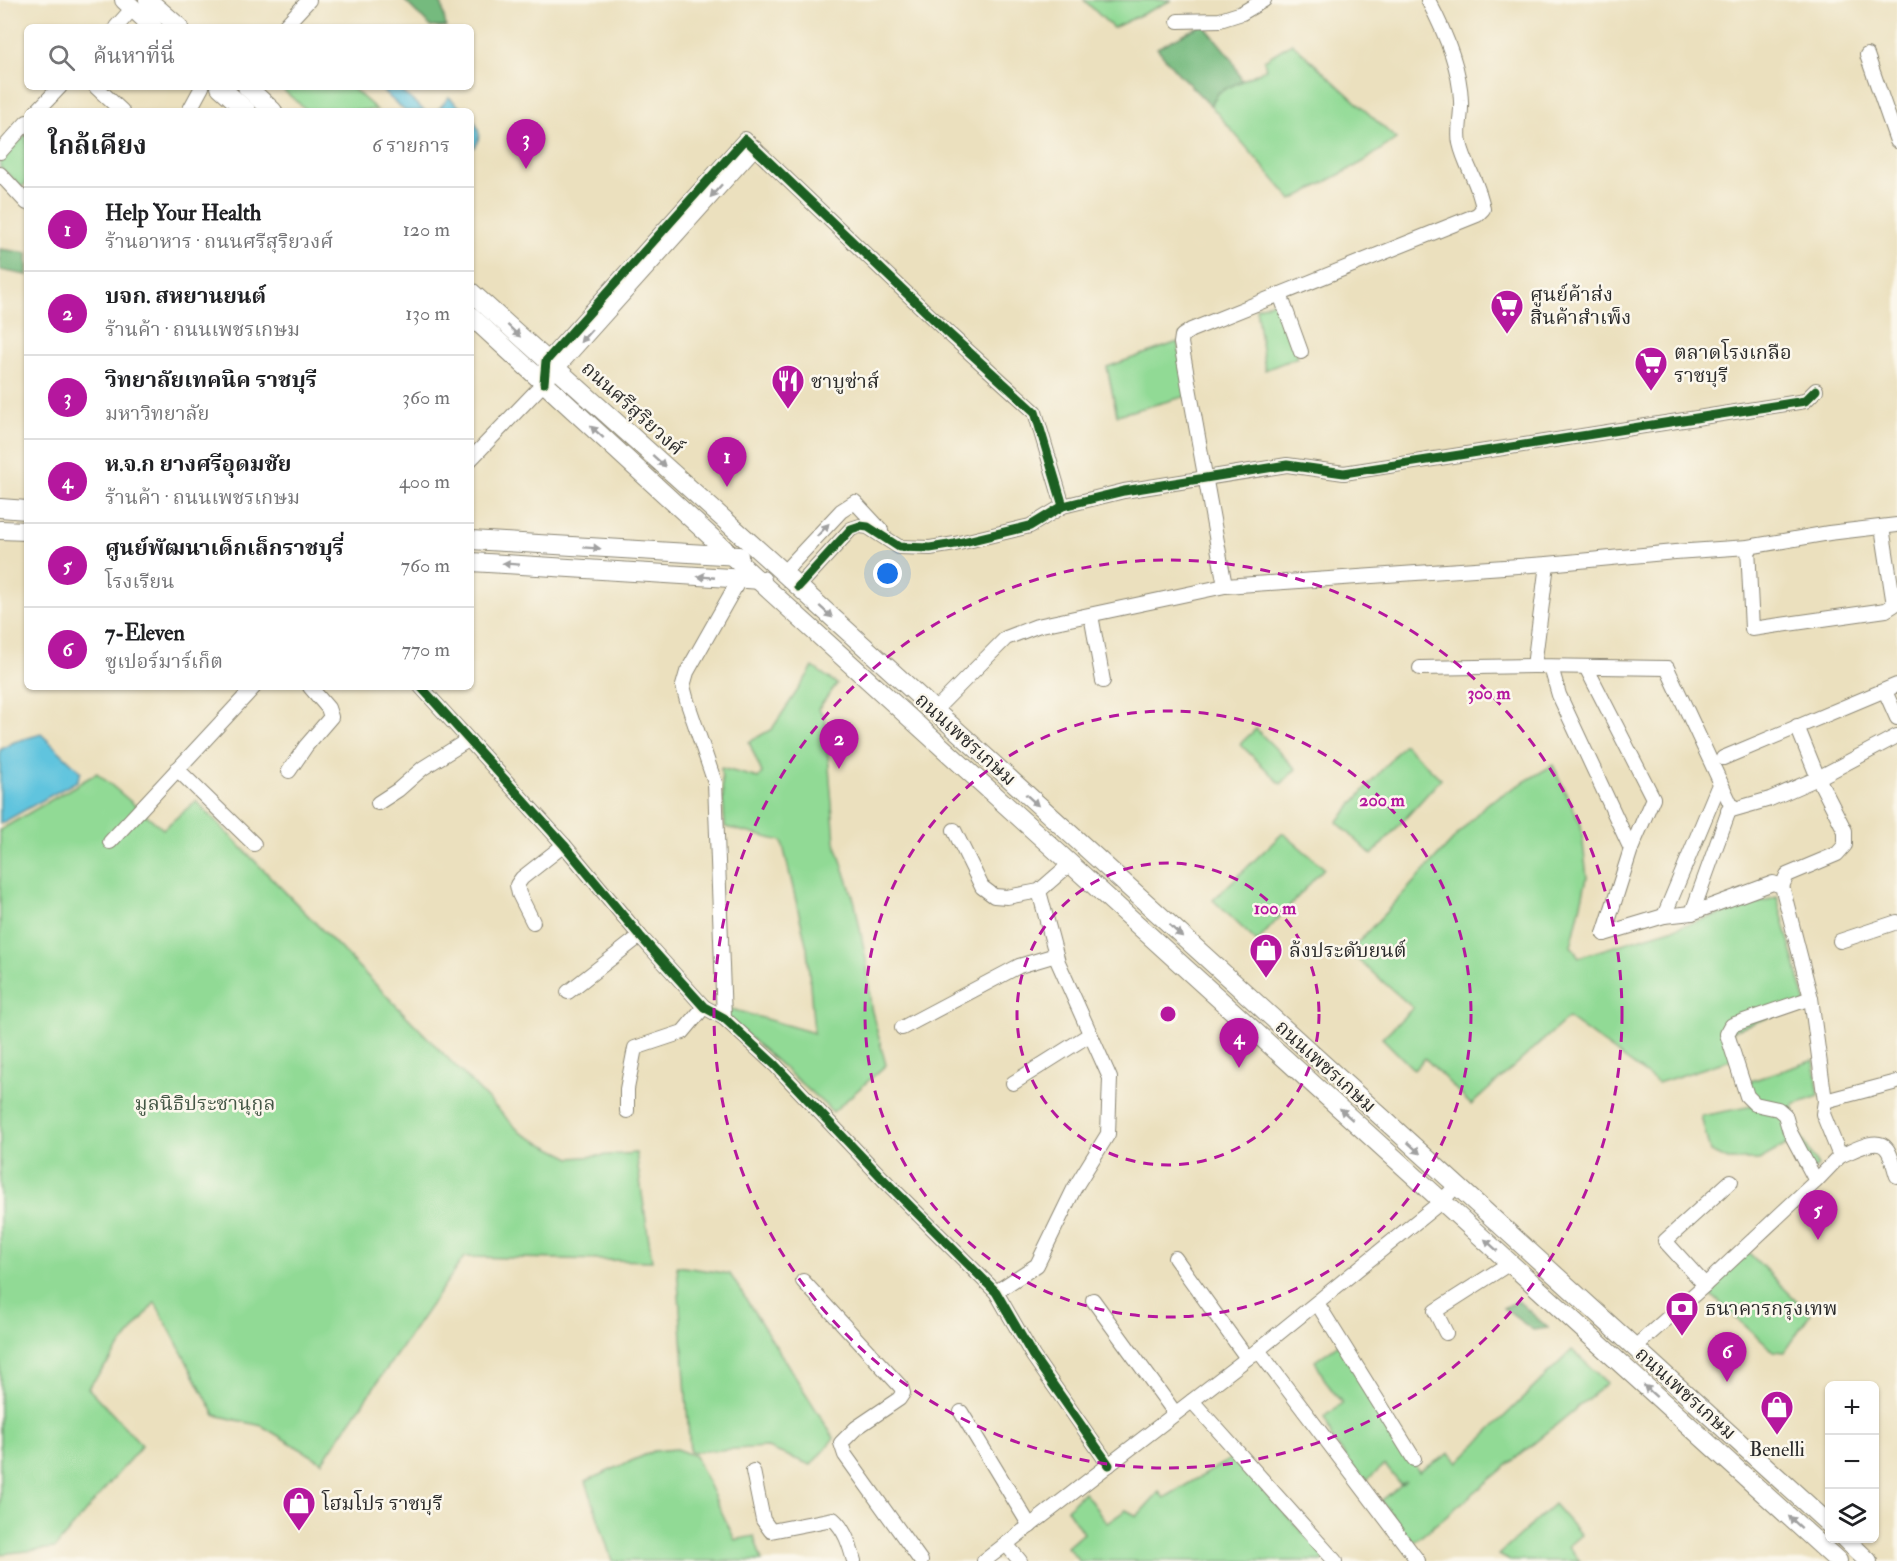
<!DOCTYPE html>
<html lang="th">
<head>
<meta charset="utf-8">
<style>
	:root { --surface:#fff; --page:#f6f6f6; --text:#202124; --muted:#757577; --line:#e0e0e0; --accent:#b5179e }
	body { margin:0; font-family:"IM FELL Double Pica","Noto Serif Thai",serif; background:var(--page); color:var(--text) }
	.controls { position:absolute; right:18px; bottom:18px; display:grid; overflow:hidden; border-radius:9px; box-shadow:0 2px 4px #0004 }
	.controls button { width:54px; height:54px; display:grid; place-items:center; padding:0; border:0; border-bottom:2px solid var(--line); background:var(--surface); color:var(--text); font:30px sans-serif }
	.you { position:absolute; left:888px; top:574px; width:21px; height:21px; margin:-15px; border:4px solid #fff; border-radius:50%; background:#1a73e8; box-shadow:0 0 0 9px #1a73e833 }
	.badge { display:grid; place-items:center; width:39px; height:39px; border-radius:50%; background:var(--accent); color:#fff; font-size:20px; font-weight:700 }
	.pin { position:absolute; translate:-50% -50px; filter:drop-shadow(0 2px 3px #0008) }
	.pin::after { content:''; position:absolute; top:32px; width:21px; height:18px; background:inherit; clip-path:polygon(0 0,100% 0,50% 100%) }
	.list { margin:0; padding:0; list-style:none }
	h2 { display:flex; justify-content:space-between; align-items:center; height:78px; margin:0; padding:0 24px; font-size:26px }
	h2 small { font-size:20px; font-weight:400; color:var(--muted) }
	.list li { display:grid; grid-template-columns:39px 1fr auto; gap:18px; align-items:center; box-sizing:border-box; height:84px; padding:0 24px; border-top:2px solid var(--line) }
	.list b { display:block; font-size:22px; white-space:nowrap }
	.list p { margin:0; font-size:20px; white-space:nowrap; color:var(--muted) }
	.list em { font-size:20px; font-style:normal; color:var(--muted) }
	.icon { flex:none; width:33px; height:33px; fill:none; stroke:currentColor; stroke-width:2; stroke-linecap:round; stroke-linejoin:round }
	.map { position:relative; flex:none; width:1897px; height:1561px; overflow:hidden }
	.search { position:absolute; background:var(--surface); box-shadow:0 2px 4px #0004; left:24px; top:24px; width:450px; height:66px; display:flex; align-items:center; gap:15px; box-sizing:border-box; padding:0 21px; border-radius:9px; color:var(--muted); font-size:22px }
	.panel { position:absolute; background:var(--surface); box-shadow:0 2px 4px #0004; left:24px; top:108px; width:450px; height:582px; border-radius:9px }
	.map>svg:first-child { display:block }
	.green { fill:#91da95; stroke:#5e8260; stroke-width:1.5 }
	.forest { fill:#74ba7e; stroke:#507254; stroke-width:1.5 }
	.water { fill:#60c4de; stroke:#467884; stroke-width:1.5 }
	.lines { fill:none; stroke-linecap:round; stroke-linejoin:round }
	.minor-casing { stroke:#8b8674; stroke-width:16 }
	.major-casing { stroke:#8b8674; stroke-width:20 }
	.minor { stroke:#fff; stroke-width:14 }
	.major { stroke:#fff; stroke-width:18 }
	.cycleway-casing { stroke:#fbf7ec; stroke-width:13 }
	.cycleway { stroke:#1b5e20; stroke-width:9 }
	.oneway { fill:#a0a0a0 }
	.ring { fill:none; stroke:#b5179e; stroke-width:3; stroke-dasharray:10 8 }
	.labels { text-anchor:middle; stroke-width:5; stroke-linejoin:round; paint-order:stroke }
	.poi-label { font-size:20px; fill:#2b2b2b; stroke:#fbf7ec; text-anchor:start }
	.street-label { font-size:20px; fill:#2b2b2b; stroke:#fbf7ec }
	.park-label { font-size:20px; fill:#445746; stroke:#fbf7ec }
	.centre { fill:#b5179e; stroke:#fbf7ec; stroke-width:3 }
	.ring-label { font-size:18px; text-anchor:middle; font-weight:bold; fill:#b5179e; stroke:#fbf7ec; stroke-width:5; stroke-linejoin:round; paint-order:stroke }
</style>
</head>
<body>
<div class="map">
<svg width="1897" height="1561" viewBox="0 0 1897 1561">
	<rect width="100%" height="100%" fill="#fbf7ec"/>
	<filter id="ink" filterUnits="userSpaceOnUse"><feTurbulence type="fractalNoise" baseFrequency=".0167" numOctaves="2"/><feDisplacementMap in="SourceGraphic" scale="12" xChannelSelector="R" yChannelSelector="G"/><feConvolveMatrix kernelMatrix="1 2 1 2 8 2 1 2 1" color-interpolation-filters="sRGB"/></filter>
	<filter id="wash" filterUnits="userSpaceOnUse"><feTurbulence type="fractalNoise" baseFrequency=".008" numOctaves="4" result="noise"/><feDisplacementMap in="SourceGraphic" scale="24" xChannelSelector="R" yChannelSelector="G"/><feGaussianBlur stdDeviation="1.35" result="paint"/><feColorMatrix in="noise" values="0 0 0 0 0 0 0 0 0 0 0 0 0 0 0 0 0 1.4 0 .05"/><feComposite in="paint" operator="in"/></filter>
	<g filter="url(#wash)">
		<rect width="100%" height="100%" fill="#ebe0be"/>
		<g class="green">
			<path d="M1084,0H1172L1113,28Z"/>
			<path d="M1292,43L1396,139L1363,162L1292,200L1210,105L1219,92L1266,69L1264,60Z"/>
			<path d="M287,87H351L377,110L308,111L284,91Z"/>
			<path d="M27,133V182L22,187L0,167V161Z"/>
			<path d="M1278,300L1298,357L1265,370L1256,308Z"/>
			<path d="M1178,342L1187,396L1117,415L1107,367Z"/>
			<path d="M813,667L837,684L818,709L825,717L835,842L855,903L867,965L871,1008L886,1065L833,1112L728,1018V1008L814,1033L807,948L782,841L725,827L721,768L758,778L762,773L749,742L772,729Z"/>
			<path d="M1256,729L1296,769L1281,784L1240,744Z"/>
			<path d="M1404,744L1441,779L1372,855L1337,822Z"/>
			<path d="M1553,765L1581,825L1587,878L1571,946L1579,957L1777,897L1806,1004L1731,1031L1748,1082L1814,1060L1819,1096L1793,1105L1800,1135L1818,1166L1811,1172L1793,1141L1759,1160H1728L1710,1152L1701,1116L1753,1106L1733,1059L1658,1083L1568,1018L1471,1105L1425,1058L1414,1070L1382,1038L1413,1008L1349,952L1486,804Z"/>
			<path d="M97,773L163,829L196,801L521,1133L571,1158L636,1153L652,1261L464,1257L322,1462L262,1426L215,1415L155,1302L88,1388L142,1445L55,1548L0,1554V830Z"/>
			<path d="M1283,833L1324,868L1257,942L1213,900Z"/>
			<path d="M1746,1250L1810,1314L1784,1352L1773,1351L1706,1290Z"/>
			<path d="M677,1266L730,1274L834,1438L811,1465L765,1447L690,1452Z"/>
			<path d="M1339,1344L1419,1472L1450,1453L1458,1462L1572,1350L1607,1383L1413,1543L1381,1501L1406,1481L1400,1484L1385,1465L1364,1482L1332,1439L1325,1417L1342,1403L1326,1382L1315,1361Z"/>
			<path d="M676,1449L695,1456L735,1540L754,1536L762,1561H612L586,1481L654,1451Z"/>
			<path d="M1232,1458L1326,1557L1322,1561H1079L1067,1547L1083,1533L1067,1509L1084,1492L1107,1523L1126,1510L1137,1516L1159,1492L1164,1498Z"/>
			<path d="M1554,1504L1581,1535L1568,1546L1580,1561H1510L1499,1555Z"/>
		</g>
		<g class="forest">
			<path d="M404,0H437L442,5L446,27H431Z"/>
			<path d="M1203,24L1231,58L1242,81L1219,92L1210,105L1175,70L1157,48Z"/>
			<path d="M0,249L27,253V275L0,270Z"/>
			<path d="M1518,1301L1548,1328L1533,1330L1503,1308Z"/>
		</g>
		<g class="water">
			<path d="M378,87H400L402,92L425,111H405Z"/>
			<path d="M449,97L464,111H437Z"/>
			<path d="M471,118C481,128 482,141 471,150Z"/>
			<path d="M41,734L81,772L77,781L0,824V750L14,742Z"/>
		</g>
	</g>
	<g filter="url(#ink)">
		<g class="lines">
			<g class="minor-casing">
				<g id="minor">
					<path d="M1178,21L1220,20L1242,13L1264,0"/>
					<path d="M116,27L133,8"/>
					<path d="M284,27L309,0"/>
					<path d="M1867,55L1897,141"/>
					<path d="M96,87L122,111"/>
					<path d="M37,111L60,87"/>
					<path d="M189,111L202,87"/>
					<path d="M0,152L27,122"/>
					<path d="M0,174L27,203"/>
					<path d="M1280,294L1301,352"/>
					<path d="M544,383L546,361L745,139L946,331L1035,412L1063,506"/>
					<path d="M471,459L544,383L755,148"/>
					<path d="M1748,547L1752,629L1886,610L1894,605L1882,527"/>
					<path d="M1547,564L1534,666L1667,668L1731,805L1692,913"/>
					<path d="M783,573L841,511L855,502L881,530"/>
					<path d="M1225,586L1181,343L1182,336L1191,330L1477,215L1483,209C1480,185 1465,166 1460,143C1457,130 1462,115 1461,101C1460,67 1444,30 1428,0"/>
					<path d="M798,587L851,529L860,526L868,527L899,547L930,548L955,544L1030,526L1063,506L1124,491L1287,465L1344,473L1805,401L1816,390"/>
					<path d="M1091,615L1103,681"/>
					<path d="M1551,667L1559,695L1631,849L1604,934"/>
					<path d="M1586,667L1653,798L1631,849"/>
					<path d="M1420,668L1534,666"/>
					<path d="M421,687L564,845L640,936L704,1007L724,1018L775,1065L883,1179L996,1292L1033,1356L1109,1465"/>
					<path d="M1885,691L1897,718"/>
					<path d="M934,711L1006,638L1037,626L1225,586L1547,564L1675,552L1748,547L1829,533L1897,525"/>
					<path d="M1723,758L1897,685"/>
					<path d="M177,769L254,844"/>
					<path d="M289,771L306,746L331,717L328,708L310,687"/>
					<path d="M378,803L398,790L423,768L468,740"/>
					<path d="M1728,811L1770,799L1818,778L1897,736"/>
					<path d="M954,830L982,887L994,896L1007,897L1039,891L1070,864"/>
					<path d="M110,842L254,687"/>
					<path d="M1782,886L1787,875L1837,854L1845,845V831L1818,778L1797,726"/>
					<path d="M1664,916L1720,782"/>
					<path d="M533,922L519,894L517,885L522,878L564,845"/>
					<path d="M1604,934L1664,916L1692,913L1773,883L1782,886L1811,998L1825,1101L1823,1114L1840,1156L1816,1181L1705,1285L1635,1347"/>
					<path d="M1840,941L1897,922"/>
					<path d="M568,992L640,936"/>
					<path d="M1811,998L1732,1025L1727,1034L1747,1096L1755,1104L1778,1109L1785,1115L1790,1132L1816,1181"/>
					<path d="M724,1018L715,783L687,701L683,686L687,672L739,580"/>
					<path d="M902,1028L1019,966L1056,955"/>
					<path d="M1013,1083L1089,1035"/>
					<path d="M1825,1101L1897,1082"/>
					<path d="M627,1111V1089L635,1048L683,1032L704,1007"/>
					<path d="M1840,1156C1851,1152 1876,1136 1886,1148C1892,1154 1894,1168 1897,1176"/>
					<path d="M1175,1258L1247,1358"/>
					<path d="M803,1281L901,1387L903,1393L899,1399L856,1428L841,1443L845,1455L921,1561"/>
					<path d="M1705,1285L1665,1241L1731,1181"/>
					<path d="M996,1292L1037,1265L1074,1189L1108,1134L1110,1078L1058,962L1039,891"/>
					<path d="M1093,1300L1175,1413"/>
					<path d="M1317,1303L1414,1459"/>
					<path d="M1446,1333L1435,1311L1510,1263"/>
					<path d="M1258,1350L1418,1561"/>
					<path d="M1192,1401L1335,1561"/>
					<path d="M961,1412L1030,1526"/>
					<path d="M753,1471L763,1520L771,1531L833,1519C845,1529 850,1546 854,1561"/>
					<path d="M1006,1544L1020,1561"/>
					<path d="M984,1561L1258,1350L1442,1201L1456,1186"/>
				</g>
			</g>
			<g class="major-casing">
				<g id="major">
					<path d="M124,0L153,27"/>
					<path d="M148,0L179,27"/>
					<path d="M220,87L247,111"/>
					<path d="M247,87L273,111"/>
					<path d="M471,292L766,557L1830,1525"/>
					<path d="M471,316L758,580L1838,1561"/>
					<path d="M0,508L27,510"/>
					<path d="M0,530L27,531"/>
					<path d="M471,540L739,556"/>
					<path d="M471,562L762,580"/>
					<path d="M1844,1538L1868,1561"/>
				</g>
			</g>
			<use href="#minor" class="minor"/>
			<use href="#major" class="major"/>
			<g class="cycleway-casing">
				<g id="cycleway">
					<path d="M544,383L546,361L745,139L946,331L1035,412L1063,506"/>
					<path d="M798,587L851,529L860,526L868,527L899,547L930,548L955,544L1030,526L1063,506L1124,491L1287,465L1344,473L1805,401L1816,390"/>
					<path d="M421,687L564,845L640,936L704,1007L724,1018L775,1065L883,1179L996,1292L1033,1356L1109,1465"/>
				</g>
			</g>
			<use href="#cycleway" class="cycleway"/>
		</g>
		<defs><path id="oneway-solid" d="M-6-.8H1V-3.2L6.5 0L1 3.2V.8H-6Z" transform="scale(1.5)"/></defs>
		<g class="oneway">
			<use href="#oneway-solid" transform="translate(716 191) rotate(132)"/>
			<use href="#oneway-solid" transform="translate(514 331) rotate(43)"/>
			<use href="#oneway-solid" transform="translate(586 336) rotate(132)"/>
			<use href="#oneway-solid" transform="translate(597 432) rotate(-138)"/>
			<use href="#oneway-solid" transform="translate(659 461) rotate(42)"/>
			<use href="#oneway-solid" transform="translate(823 530) rotate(-47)"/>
			<use href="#oneway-solid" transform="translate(592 548) rotate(4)"/>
			<use href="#oneway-solid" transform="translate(511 564) rotate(-176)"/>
			<use href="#oneway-solid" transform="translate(706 577) rotate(-175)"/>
			<use href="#oneway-solid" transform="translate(826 612) rotate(42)"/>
			<use href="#oneway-solid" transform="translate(1032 800) rotate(42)"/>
			<use href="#oneway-solid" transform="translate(1176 931) rotate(42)"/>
			<use href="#oneway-solid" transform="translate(1346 1114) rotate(-138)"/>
			<use href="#oneway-solid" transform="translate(1414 1148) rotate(42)"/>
			<use href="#oneway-solid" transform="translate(1491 1245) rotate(-138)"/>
			<use href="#oneway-solid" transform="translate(1650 1391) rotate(-138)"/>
			<use href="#oneway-solid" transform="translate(1795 1522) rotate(-138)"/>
		</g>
	</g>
	<g class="ring">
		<circle cx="1168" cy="1014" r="151"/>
		<circle cx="1168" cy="1014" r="303"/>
		<circle cx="1168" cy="1014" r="454"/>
	</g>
	<defs>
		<g id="supermarket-pin" transform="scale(1.725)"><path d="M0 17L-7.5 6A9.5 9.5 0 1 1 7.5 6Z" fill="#b5179e" stroke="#fbf7ec"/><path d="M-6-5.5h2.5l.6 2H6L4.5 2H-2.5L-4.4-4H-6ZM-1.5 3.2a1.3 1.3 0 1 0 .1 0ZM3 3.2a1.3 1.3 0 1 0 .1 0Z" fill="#fff"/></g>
		<g id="restaurant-pin" transform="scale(1.725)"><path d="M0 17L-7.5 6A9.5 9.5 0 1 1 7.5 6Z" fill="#b5179e" stroke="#fbf7ec"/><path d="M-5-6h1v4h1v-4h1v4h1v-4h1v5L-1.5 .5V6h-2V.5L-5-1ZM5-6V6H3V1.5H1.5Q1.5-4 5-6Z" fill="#fff"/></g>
		<g id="shop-pin" transform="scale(1.725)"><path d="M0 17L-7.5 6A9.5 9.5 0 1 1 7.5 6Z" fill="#b5179e" stroke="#fbf7ec"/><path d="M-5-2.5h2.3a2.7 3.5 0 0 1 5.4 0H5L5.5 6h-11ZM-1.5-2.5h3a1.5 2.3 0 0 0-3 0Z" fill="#fff"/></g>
		<g id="bank-pin" transform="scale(1.725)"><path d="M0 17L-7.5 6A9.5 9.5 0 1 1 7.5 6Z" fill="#b5179e" stroke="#fbf7ec"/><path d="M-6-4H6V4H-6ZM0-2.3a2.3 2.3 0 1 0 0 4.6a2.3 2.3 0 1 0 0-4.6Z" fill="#fff"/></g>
	</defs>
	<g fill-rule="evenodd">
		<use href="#supermarket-pin" x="1507" y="306"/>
		<use href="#supermarket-pin" x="1651" y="363"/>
		<use href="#restaurant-pin" x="788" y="381"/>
		<use href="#shop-pin" x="1266" y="950"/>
		<use href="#bank-pin" x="1682" y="1308"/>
		<use href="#shop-pin" x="1777" y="1407"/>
		<use href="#shop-pin" x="299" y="1503"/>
	</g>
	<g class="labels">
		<g class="poi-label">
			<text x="1530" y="301">ศูนย์ค้าส่ง<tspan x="1530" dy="23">สินค้าสำเพ็ง</tspan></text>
			<text x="1674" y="359">ตลาดโรงเกลือ<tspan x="1674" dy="23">ราชบุรี</tspan></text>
			<text x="811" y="388">ชาบูซ่าส์</text>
			<text x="1289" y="957">ล้งประดับยนต์</text>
			<text x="1705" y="1315">ธนาคารกรุงเทพ</text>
			<text x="1777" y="1456" text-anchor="middle">Benelli</text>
			<text x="322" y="1510">โฮมโปร ราชบุรี</text>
		</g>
		<g class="street-label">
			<text transform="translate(633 408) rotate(42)" y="7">ถนนศรีสุริยวงศ์</text>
			<text transform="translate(966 739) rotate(42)" y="7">ถนนเพชรเกษม</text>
			<text transform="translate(1326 1066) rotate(42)" y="7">ถนนเพชรเกษม</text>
			<text transform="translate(1686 1393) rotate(42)" y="7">ถนนเพชรเกษม</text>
		</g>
		<g class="park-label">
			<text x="205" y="1110">มูลนิธิประชานุกูล</text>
		</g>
	</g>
	<circle cx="1168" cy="1014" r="9" class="centre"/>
	<g class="ring-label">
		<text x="1489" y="699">300 m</text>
		<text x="1382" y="806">200 m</text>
		<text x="1275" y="914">100 m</text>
	</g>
</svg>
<div class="controls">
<button>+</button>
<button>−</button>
<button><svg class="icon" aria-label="layers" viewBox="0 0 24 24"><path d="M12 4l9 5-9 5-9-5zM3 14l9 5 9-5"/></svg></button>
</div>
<div class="you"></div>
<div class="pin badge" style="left:727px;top:487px">1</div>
<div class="pin badge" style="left:839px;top:769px">2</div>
<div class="pin badge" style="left:526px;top:169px">3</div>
<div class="pin badge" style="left:1239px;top:1068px">4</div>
<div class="pin badge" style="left:1818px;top:1240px">5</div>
<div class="pin badge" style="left:1727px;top:1382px">6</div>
<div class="search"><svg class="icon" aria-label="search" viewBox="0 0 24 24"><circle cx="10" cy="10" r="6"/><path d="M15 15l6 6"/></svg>ค้นหาที่นี่</div>
<section class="panel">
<h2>ใกล้เคียง<small>6 รายการ</small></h2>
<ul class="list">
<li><span class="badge">1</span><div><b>Help Your Health</b><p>ร้านอาหาร · ถนนศรีสุริยวงศ์</p></div><em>120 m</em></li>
<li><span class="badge">2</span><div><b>บจก. สหยานยนต์</b><p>ร้านค้า · ถนนเพชรเกษม</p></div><em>130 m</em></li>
<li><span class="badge">3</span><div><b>วิทยาลัยเทคนิค ราชบุรี</b><p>มหาวิทยาลัย</p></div><em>360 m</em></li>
<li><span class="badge">4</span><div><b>ห.จ.ก ยางศรีอุดมชัย</b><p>ร้านค้า · ถนนเพชรเกษม</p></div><em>400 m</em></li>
<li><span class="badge">5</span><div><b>ศูนย์พัฒนาเด็กเล็กราชบุรี่</b><p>โรงเรียน</p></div><em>760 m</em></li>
<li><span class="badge">6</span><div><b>7-Eleven</b><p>ซูเปอร์มาร์เก็ต</p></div><em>770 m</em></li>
</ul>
</section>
</div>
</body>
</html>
